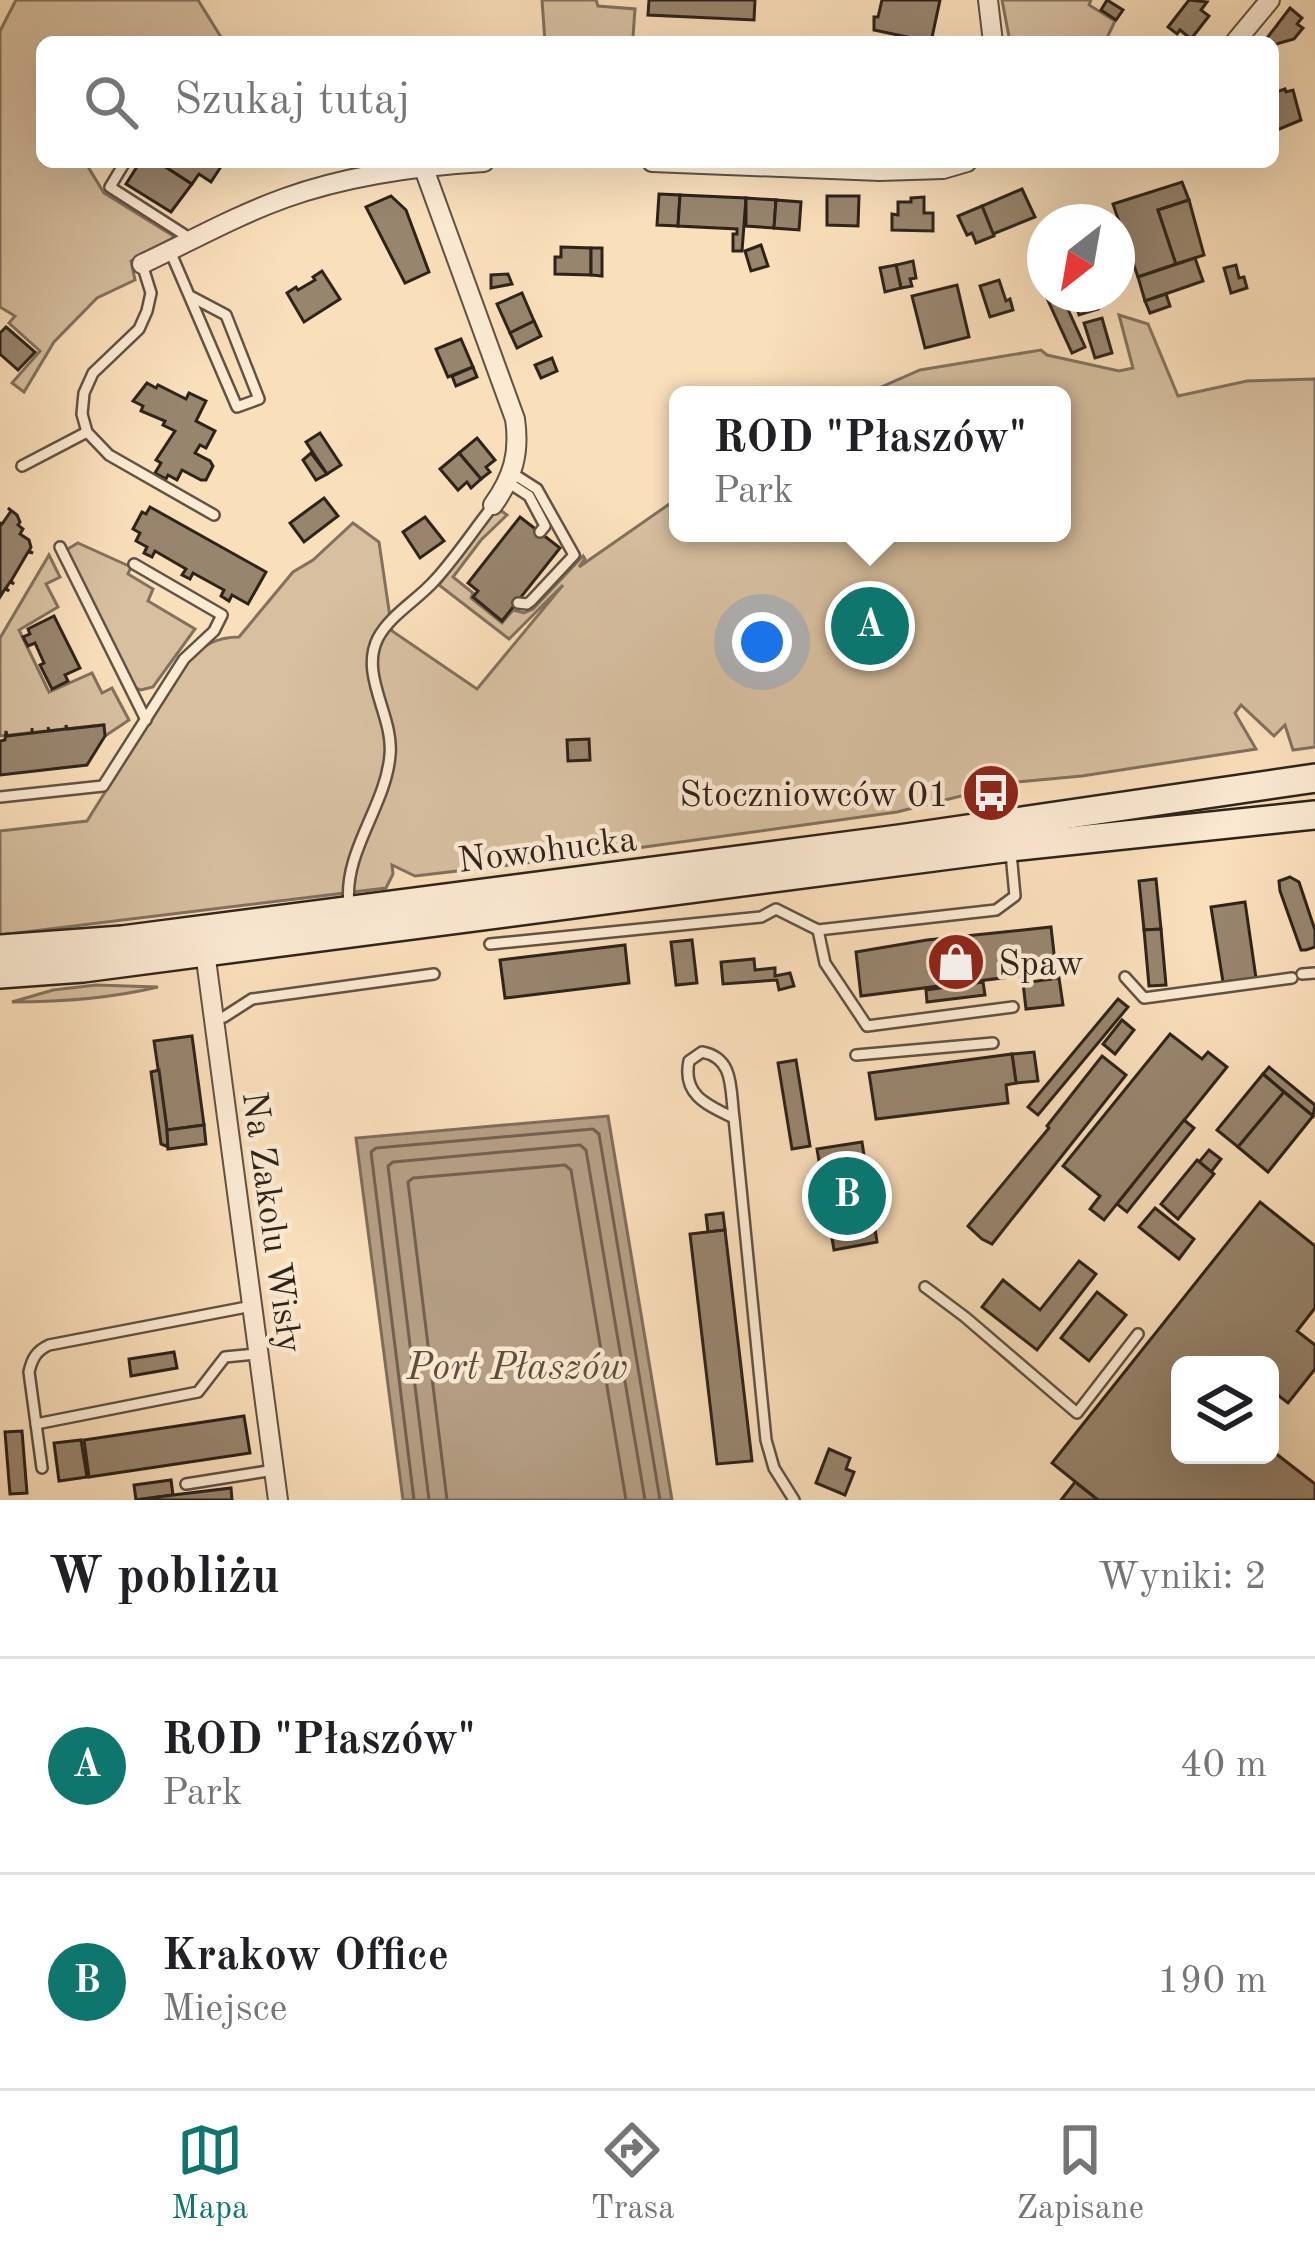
<!DOCTYPE html>
<html lang="pl">
<head>
<meta charset="utf-8">
<style>
	:root { --surface:#fff; --page:#f2f2f2; --text:#202124; --muted:#757577; --line:#e0e0e0; --accent:#0f766e }
	body { margin:0; font-family:"Old Standard TT",serif; background:var(--page); color:var(--text) }
	.controls { position:absolute; right:36px; bottom:36px; display:grid; overflow:hidden; border-radius:18px; box-shadow:0 12px 48px #0002 }
	.controls button { width:108px; height:108px; display:grid; place-items:center; padding:0; border:0; border-bottom:3px solid var(--line); background:var(--surface); color:var(--text); font:60px sans-serif }
	.compass { position:absolute; left:1027px; top:204px; width:108px; height:108px; border-radius:50%; background:var(--surface); box-shadow:0 12px 48px #0002; rotate:211deg }
	.you { position:absolute; left:762px; top:642px; width:42px; height:42px; margin:-30px; border:9px solid #fff; border-radius:50%; background:#1a73e8; box-shadow:0 0 0 18px #1a73e833 }
	.badge { display:grid; place-items:center; width:78px; height:78px; border-radius:50%; background:var(--accent); color:#fff; font-size:39px; font-weight:700 }
	.pin { position:absolute; translate:-50% -50%; border:6px solid #fff; box-shadow:0 3px 12px #0006 }
	.popup { position:absolute; left:669px; top:386px; width:402px; height:156px; box-sizing:border-box; display:grid; place-content:center; border-radius:18px; background:var(--surface); filter:drop-shadow(0 3px 9px #0005); font-size:39px; white-space:nowrap; color:var(--muted) }
	.popup b { font-size:45px; color:var(--text) }
	.popup::after { content:''; position:absolute; left:50%; top:100%; margin-left:-24px; border:24px solid transparent; border-top-color:var(--surface) }
	.list { margin:0; padding:0; list-style:none }
	h2 { display:flex; justify-content:space-between; align-items:center; height:156px; margin:0; padding:0 48px; font-size:51px }
	h2 small { font-size:39px; font-weight:400; color:var(--muted) }
	.list li { display:grid; grid-template-columns:78px 1fr auto; gap:36px; align-items:center; box-sizing:border-box; height:216px; padding:0 48px; border-top:3px solid var(--line) }
	.list b { display:block; font-size:45px; white-space:nowrap }
	.list p { margin:0; font-size:39px; white-space:nowrap; color:var(--muted) }
	.list em { font-size:39px; font-style:normal; color:var(--muted) }
	.icon { flex:none; width:66px; height:66px; fill:none; stroke:currentColor; stroke-width:2; stroke-linecap:round; stroke-linejoin:round }
	.map { position:relative; flex:none; width:1315px; height:1500px; overflow:hidden }
	.search { position:absolute; background:var(--surface); box-shadow:0 12px 48px #0002; left:36px; right:36px; top:36px; height:132px; display:flex; align-items:center; gap:30px; box-sizing:border-box; padding:0 42px; border-radius:18px; color:var(--muted); font-size:45px }
	.sheet { height:588px; background:var(--surface) }
	nav { display:flex; justify-content:space-around; align-items:center; box-sizing:border-box; height:168px; border-top:3px solid var(--line); background:var(--surface); font-size:33px; color:var(--muted) }
	nav a { display:grid; justify-items:center; gap:6px }
	nav .on { color:var(--accent) }
	.map>svg:first-child { display:block }
	.green { fill:#d7bfa0; stroke:#82715e; stroke-width:3 }
	.water { fill:#b59f85; stroke:#7f6d5b; stroke-width:3 }
	.lines { fill:none; stroke-linecap:round; stroke-linejoin:round }
	.shore { stroke:#726150; stroke-width:3 }
	.building { fill:#98856e; stroke:#2e231b; stroke-width:3 }
	.service-casing { stroke:#615243; stroke-width:14 }
	.minor-casing { stroke:#615243; stroke-width:22 }
	.secondary-casing { stroke:#2e231b; stroke-width:32 }
	.service { stroke:#fcead3; stroke-width:9 }
	.minor { stroke:#fcead3; stroke-width:18 }
	.secondary { stroke:#fcead3; stroke-width:27 }
	.labels { text-anchor:middle; stroke-width:9; stroke-linejoin:round; paint-order:stroke }
	.poi-label { font-size:36px; fill:#2e231b; stroke:#fcead3; text-anchor:end }
	.street-label { font-size:36px; fill:#2e231b; stroke:#fcead3 }
	.water-label { font-size:39px; font-style:italic; fill:#5d4e40; stroke:#fcead3 }
</style>
</head>
<body>
<div class="map">
<svg width="1315" height="1500" viewBox="0 0 1315 1500">
	<rect width="100%" height="100%" fill="#fadfbb"/>
	<filter id="stains"><feTurbulence type="fractalNoise" baseFrequency=".00167" numOctaves="4"/><feColorMatrix values="0 0 0 0 .2 0 0 0 0 .09 0 0 0 0 .02 0 0 0 .5 -.17"/></filter>
	<radialGradient id="worn" r=".72"><stop offset=".6" stop-color="#630" stop-opacity="0"/><stop offset="1" stop-color="#630" stop-opacity=".3"/></radialGradient>
	<g class="green">
		<path d="M16,0H198L224,42H42V162H85L104,193L175,237L131,261L135,280L97,298L54,342L24,392L12,383L40,351L9,323L15,316L0,307V31Z"/>
		<path d="M542,0H596L598,6L635,9L633,37L641,42H545Z"/>
		<path d="M1002,0H1091L1089,5L1115,21L1105,42H1010Z"/>
		<path d="M1119,315L1148,324L1178,396L1247,381L1315,379V747L1293,750L1285,725L1274,736L1241,705L1235,713L1256,749L1082,776L1017,782L897,812L543,861L415,876L392,865L393,874L386,888L0,935V831L87,821L188,660C204,645 216,637 239,637L293,572L313,560L353,523L379,542L392,631L477,689L563,585L509,639L439,585L496,507L507,515L481,540L453,577L473,593L471,598L502,623L513,610L524,613L533,609L583,556L585,559L579,567L678,498V533H1062V395H863L920,370L1041,350L1047,355L1119,371L1133,368Z"/>
		<path d="M78,543L131,567L128,574L153,589L148,601L195,629L153,687L141,690L135,688L66,550Z"/>
		<path d="M49,555L60,577L46,584L58,607L19,630L49,692L92,673L102,693L112,688L129,720L105,736L103,725L0,736V638Z"/>
		<path d="M96,985L158,987C112,998 60,1002 12,1002L53,990Z"/>
	</g>
	<path class="water" d="M608,1116L672,1500H403L356,1138Z"/>
	<g class="lines">
		<g class="shore">
			<path d="M414,1500L371,1152L376,1148L593,1129L599,1134L660,1500"/>
			<path d="M429,1500L388,1166L393,1162L580,1145L586,1150L645,1500"/>
			<path d="M447,1500L408,1182L413,1178L565,1165L571,1170L626,1500"/>
		</g>
	</g>
	<g class="building">
		<path d="M649,0H755L754,20L648,15Z"/>
		<path d="M882,0H940L931,42L874,30V17H878Z"/>
		<path d="M1107,0L1123,10L1116,20L1101,10Z"/>
		<path d="M1189,0L1207,2L1201,10L1209,16L1191,39L1180,30L1177,34L1168,27Z"/>
		<path d="M1290,8L1302,18L1297,24L1303,28L1294,39L1273,45V42H1264Z"/>
		<path d="M1285,89L1286,92L1293,90L1301,120L1277,130L1273,121V93Z"/>
		<path d="M140,162H158L192,184L171,212L126,184Z"/>
		<path d="M158,162H224L211,182L199,174L192,184Z"/>
		<path d="M1182,182L1189,200L1158,210L1176,264L1138,277L1113,204Z"/>
		<path d="M1022,189L1035,217L993,234L982,206Z"/>
		<path d="M659,194L680,195L678,226L657,225Z"/>
		<path d="M680,195L746,198L742,251H733V234H737V229L678,226Z"/>
		<path d="M391,196L406,210L429,272L405,283L366,207Z"/>
		<path d="M827,196H859L858,226L827,225Z"/>
		<path d="M924,197V213H933V231L892,230V214L898,215V202H911V198Z"/>
		<path d="M746,198L776,200L774,228L746,226Z"/>
		<path d="M776,200L801,202L799,230L774,228Z"/>
		<path d="M1189,200L1204,255L1176,264L1158,210Z"/>
		<path d="M982,206L994,236L976,243L972,233L967,235L958,216Z"/>
		<path d="M761,245L768,266L751,271L745,251Z"/>
		<path d="M561,247L591,248V275L555,274V257H561Z"/>
		<path d="M591,248H602V276L591,275Z"/>
		<path d="M1195,258L1203,281L1145,301L1138,277Z"/>
		<path d="M913,261L916,278L910,279L912,286L901,288L896,265Z"/>
		<path d="M896,265L901,288L885,292L880,268Z"/>
		<path d="M1236,265L1239,278L1244,277L1247,288L1231,293L1224,268Z"/>
		<path d="M322,271L340,299L304,322L287,293L296,287L298,290L315,280L313,277Z"/>
		<path d="M508,274L512,284L491,288V275Z"/>
		<path d="M999,280L1006,301L1010,299L1013,310L990,317L980,286Z"/>
		<path d="M957,285L969,337L925,348L912,296Z"/>
		<path d="M522,293L534,321L510,333L497,304Z"/>
		<path d="M1045,294H1061L1085,347L1072,353Z"/>
		<path d="M1072,294H1093L1098,309L1079,315Z"/>
		<path d="M1166,294L1170,306L1150,313L1145,301Z"/>
		<path d="M1102,318L1112,353L1095,358L1084,323Z"/>
		<path d="M534,321L541,336L517,348L510,333Z"/>
		<path d="M6,327L35,352L18,370L0,354V333Z"/>
		<path d="M461,339L473,367L448,377L436,349Z"/>
		<path d="M552,358L557,371L541,378L535,365Z"/>
		<path d="M473,367L477,377L456,386L452,376Z"/>
		<path d="M147,383L156,388L158,385L186,399L189,393L206,401L196,421L215,431L206,448L200,445L195,453L210,461L213,466L206,480H201L182,470L177,480L168,475L166,479L155,473L161,463L156,460L175,431L163,425L165,421L141,411L143,406L133,401Z"/>
		<path d="M320,433L341,465L327,474L306,442Z"/>
		<path d="M477,438L495,460L486,467L490,472L481,479L459,453Z"/>
		<path d="M311,453L327,474L316,480L303,460Z"/>
		<path d="M459,453L481,479L471,488L467,482L458,490L440,469Z"/>
		<path d="M324,498L338,516L304,542L290,523Z"/>
		<path d="M150,507L266,572L248,604L232,595L229,601L221,596L224,590L193,573L190,579L182,575L186,569L155,551L152,557L144,553L147,547L136,541L140,533L133,529L142,512L146,514Z"/>
		<path d="M8,508L17,515L20,522L18,525L23,529L20,534L29,540L31,547L29,551L33,553L28,552L11,581L14,584L10,582L6,588L9,591L5,589L0,597V523L2,524L11,511Z"/>
		<path d="M425,517L444,541L420,558L403,532Z"/>
		<path d="M520,517L560,548L502,621L473,597L478,591L468,583Z"/>
		<path d="M54,616L80,668L65,675L68,681L52,689L40,665L44,663L35,643L28,646L23,637L30,634L28,629Z"/>
		<path d="M66,725L67,729L104,725L105,736L87,765L0,775V741L5,740L6,731L7,736L32,733V728V733L49,731L48,727L49,731L66,729Z"/>
		<path d="M589,739L590,760L568,761L567,740Z"/>
		<path d="M1290,877L1299,882L1315,930V947L1306,950H1301L1280,891L1279,881Z"/>
		<path d="M1156,879L1161,929L1144,930L1139,881Z"/>
		<path d="M1245,902L1256,978L1223,982L1211,907Z"/>
		<path d="M1051,927L1056,971L861,996L856,952L927,940Z"/>
		<path d="M1161,929L1166,985L1149,986L1144,930Z"/>
		<path d="M692,940L697,983L676,985L671,942Z"/>
		<path d="M625,945L629,983L505,998L500,960Z"/>
		<path d="M754,959L755,970L775,968V976L790,973L794,986L779,990L777,980L723,984L721,962Z"/>
		<path d="M1059,978L1063,1005L1026,1009L1023,983Z"/>
		<path d="M983,982L985,995L927,1002L926,990Z"/>
		<path d="M1118,999L1128,1007L1038,1115L1028,1107Z"/>
		<path d="M1122,1020L1134,1030L1115,1054L1103,1044Z"/>
		<path d="M1170,1034L1202,1059L1208,1052L1227,1067L1104,1220L1090,1209L1100,1196L1063,1166Z"/>
		<path d="M192,1036L204,1125L167,1130L154,1041Z"/>
		<path d="M1034,1052L1038,1081L1016,1083L1012,1054Z"/>
		<path d="M1012,1054L1016,1083L1006,1085L1008,1103L876,1119L869,1073Z"/>
		<path d="M1102,1056L1126,1075L992,1244L982,1239L968,1226L1049,1128L1047,1126Z"/>
		<path d="M796,1060L810,1146L792,1149L778,1063Z"/>
		<path d="M1269,1067L1315,1105L1313,1116L1263,1074Z"/>
		<path d="M159,1070L167,1130L168,1147L161,1144L151,1072Z"/>
		<path d="M1263,1074L1284,1092L1238,1147L1217,1130Z"/>
		<path d="M1284,1092L1313,1116L1268,1172L1238,1147Z"/>
		<path d="M1184,1120L1194,1128L1127,1212L1117,1204Z"/>
		<path d="M204,1125L206,1144L168,1149L167,1130Z"/>
		<path d="M862,1142L877,1242L834,1250L817,1149Z"/>
		<path d="M1209,1150L1221,1159L1211,1172L1199,1162Z"/>
		<path d="M1197,1160L1214,1174L1178,1219L1161,1204Z"/>
		<path d="M1260,1202L1315,1246V1308L1297,1331L1315,1345V1369L1288,1403L1270,1389V1365H1180V1455H1270V1449L1315,1484V1500H1098L1052,1463Z"/>
		<path d="M1155,1208L1194,1239L1179,1259L1139,1227Z"/>
		<path d="M723,1213L725,1230L708,1232L706,1215Z"/>
		<path d="M725,1230L752,1461L717,1464L690,1234Z"/>
		<path d="M1079,1261L1096,1274L1037,1350L982,1307L1003,1280L1040,1310Z"/>
		<path d="M1097,1292L1126,1315L1089,1361L1061,1338Z"/>
		<path d="M174,1352L177,1368L131,1376L129,1359Z"/>
		<path d="M244,1416L250,1453L89,1477L84,1440Z"/>
		<path d="M22,1431L27,1493L10,1494L5,1432Z"/>
		<path d="M81,1440L87,1477L59,1481L54,1443Z"/>
		<path d="M829,1449L850,1458L846,1469L854,1472L845,1495L816,1483Z"/>
		<path d="M171,1480L173,1495L136,1500L134,1485Z"/>
		<path d="M1075,1482L1098,1500H1061Z"/>
		<path d="M231,1488L232,1500H135L173,1495Z"/>
	</g>
	<g class="lines">
		<g class="service-casing">
			<g id="service">
				<path d="M125,162L110,187L191,239"/>
				<path d="M170,251L237,407L259,399L226,315L190,296"/>
				<path d="M142,264L151,293L147,311L139,329L93,373L84,393L82,414L87,432L109,455L214,515"/>
				<path d="M22,466L87,432"/>
				<path d="M512,473L537,489L574,555L531,601L527,604L518,603"/>
				<path d="M509,483L529,496L545,526L540,532"/>
				<path d="M60,547L146,720"/>
				<path d="M0,797L103,786L184,659L214,631L222,615L134,564"/>
				<path d="M349,904C343,852 386,806 390,755C394,716 359,675 378,638C391,614 418,600 436,579C456,557 473,531 492,507"/>
				<path d="M818,930L825,963L867,1026L1013,1007"/>
				<path d="M490,944L761,917L776,909L818,930L996,910L1015,896L1011,853"/>
				<path d="M1302,974L1315,973"/>
				<path d="M1125,977L1144,998L1292,978"/>
				<path d="M214,1018L224,1017L252,999L434,974"/>
				<path d="M856,1055L993,1043"/>
				<path d="M734,1118C707,1105 682,1095 689,1061L702,1052C735,1058 730,1090 734,1118L766,1440L774,1468L794,1500"/>
				<path d="M925,1287L965,1317L1077,1413L1138,1334"/>
				<path d="M36,1424L198,1392L225,1357L256,1354"/>
				<path d="M42,1468L29,1372C32,1359 36,1351 49,1345L252,1306"/>
				<path d="M186,1484L274,1470"/>
			</g>
		</g>
		<g class="minor-casing">
			<g id="minor">
				<path d="M988,0L993,42"/>
				<path d="M1235,42L1270,0"/>
				<path d="M652,162L880,171L943,169L967,162"/>
				<path d="M423,166L515,419C520,453 513,477 493,505"/>
				<path d="M142,264C189,242 235,216 285,198C349,175 416,166 484,162"/>
				<path d="M205,952L278,1500"/>
			</g>
		</g>
		<g class="secondary-casing">
			<g id="secondary">
				<path d="M0,949L122,940L899,839L1315,778"/>
				<path d="M0,974L83,968L1011,847L1315,815"/>
			</g>
		</g>
		<use href="#service" class="service"/>
		<use href="#minor" class="minor"/>
		<use href="#secondary" class="secondary"/>
	</g>
	<defs>
		<g id="bus-disc" transform="scale(3)"><circle r="9.5" fill="#8f2418" stroke="#fcead3"/><path d="M-5-6H5V4H4V6H2V4H-2V6H-4V4H-5ZM-3.5-4V0h7V-4ZM-3.5 1.2v1.5H-2V1.2ZM2 1.2v1.5H3.5V1.2Z" fill="#fff"/></g>
		<g id="shop-disc" transform="scale(3)"><circle r="9.5" fill="#8f2418" stroke="#fcead3"/><path d="M-5-2.5h2.3a2.7 3.5 0 0 1 5.4 0H5L5.5 6h-11ZM-1.5-2.5h3a1.5 2.3 0 0 0-3 0Z" fill="#fff"/></g>
	</defs>
	<g fill-rule="evenodd">
		<use href="#bus-disc" x="991" y="793"/>
		<use href="#shop-disc" x="956" y="962"/>
	</g>
	<g class="labels">
		<g class="poi-label">
			<text x="949" y="806">Stoczniowców 01</text>
			<text x="998" y="975" text-anchor="start">Spaw</text>
		</g>
		<g class="street-label">
			<text transform="translate(547 848) rotate(-7)" y="13">Nowohucka</text>
			<text transform="translate(274 1222) rotate(82)" y="13">Na Zakolu Wisły</text>
		</g>
		<g class="water-label">
			<text x="517" y="1379">Port Płaszów</text>
		</g>
	</g>
	<rect width="100%" height="100%" filter="url(#stains)"/>
	<rect width="100%" height="100%" fill="url(#worn)"/>
</svg>
<div class="controls">
<button><svg class="icon" aria-label="layers" viewBox="0 0 24 24"><path d="M12 4l9 5-9 5-9-5zM3 14l9 5 9-5"/></svg></button>
</div>
<svg class="compass" viewBox="-18 -18 36 36"><path d="M0-13l5 13h-10z" fill="#e53935"/><path d="M0 13l5-13h-10z" fill="#757577"/></svg>
<div class="you"></div>
<div class="pin badge" style="left:870px;top:626px">A</div>
<div class="popup"><b>ROD &quot;Płaszów&quot;</b>Park</div>
<div class="pin badge" style="left:847px;top:1196px">B</div>
<div class="search"><svg class="icon" aria-label="search" viewBox="0 0 24 24"><circle cx="10" cy="10" r="6"/><path d="M15 15l6 6"/></svg>Szukaj tutaj</div>
</div>
<section class="sheet">
<h2>W pobliżu<small>Wyniki: 2</small></h2>
<ul class="list">
<li><span class="badge">A</span><div><b>ROD &quot;Płaszów&quot;</b><p>Park</p></div><em>40 m</em></li>
<li><span class="badge">B</span><div><b>Krakow Office</b><p>Miejsce</p></div><em>190 m</em></li>
</ul>
</section>
<nav>
<a class="on"><svg class="icon" aria-label="map" viewBox="0 0 24 24"><path d="M3 6l6-2 6 2 6-2v14l-6 2-6-2-6 2zM9 4v14M15 6v14"/></svg>Mapa</a>
<a><svg class="icon" aria-label="directions" viewBox="0 0 24 24"><path d="M12 3l9 9-9 9-9-9zM9 14v-3h6M13 9l2 2-2 2"/></svg>Trasa</a>
<a><svg class="icon" aria-label="saved" viewBox="0 0 24 24"><path d="M7 4h10v16l-5-4-5 4z"/></svg>Zapisane</a>
</nav>
</body>
</html>
